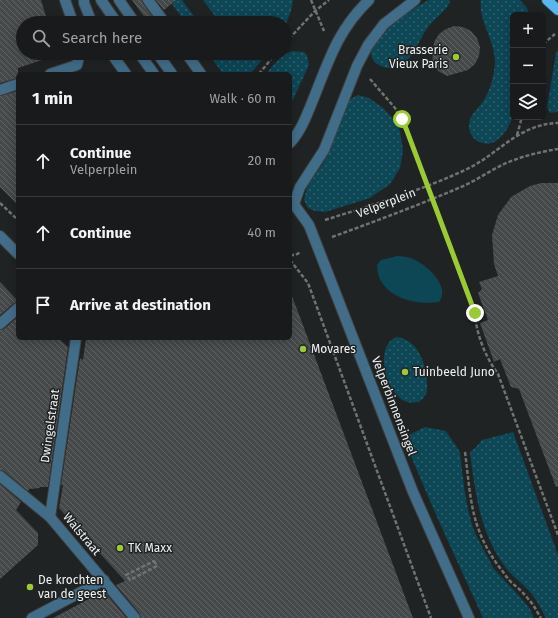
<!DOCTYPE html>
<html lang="en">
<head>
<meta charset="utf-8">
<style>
	:root { --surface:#181a1b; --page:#252728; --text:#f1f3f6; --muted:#9fa1a3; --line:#36383a }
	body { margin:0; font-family:"Fira Sans",sans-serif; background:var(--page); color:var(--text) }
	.controls { position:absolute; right:12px; top:12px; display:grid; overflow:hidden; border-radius:6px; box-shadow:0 2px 10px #0003 }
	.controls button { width:36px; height:36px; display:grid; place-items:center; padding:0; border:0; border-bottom:1px solid var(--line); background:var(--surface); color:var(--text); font:20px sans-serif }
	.stop { position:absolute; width:12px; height:12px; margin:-9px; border:3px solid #9bcb33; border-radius:50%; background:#fff }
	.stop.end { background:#9bcb33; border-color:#fff; box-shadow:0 1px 4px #0008 }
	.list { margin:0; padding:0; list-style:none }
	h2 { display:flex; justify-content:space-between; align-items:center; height:52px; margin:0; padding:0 16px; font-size:17px }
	h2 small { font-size:13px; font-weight:400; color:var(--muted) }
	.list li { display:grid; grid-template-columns:26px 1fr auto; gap:12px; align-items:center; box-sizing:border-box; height:72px; padding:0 16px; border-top:1px solid var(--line) }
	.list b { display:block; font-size:15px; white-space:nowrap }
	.list p { margin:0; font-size:13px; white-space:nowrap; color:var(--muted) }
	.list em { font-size:13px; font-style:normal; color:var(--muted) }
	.icon { flex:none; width:22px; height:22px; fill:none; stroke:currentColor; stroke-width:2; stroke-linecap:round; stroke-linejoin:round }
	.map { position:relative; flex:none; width:558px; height:618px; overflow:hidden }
	.search { position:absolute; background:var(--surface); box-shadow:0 2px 10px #0003; left:16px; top:16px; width:276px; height:44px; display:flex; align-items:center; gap:10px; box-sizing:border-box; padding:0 14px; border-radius:22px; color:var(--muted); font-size:15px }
	.panel { position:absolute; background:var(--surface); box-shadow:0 2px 10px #0003; left:16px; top:72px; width:276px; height:268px; border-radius:6px }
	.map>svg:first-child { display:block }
	.grass { fill:url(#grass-dots) }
	.green { fill:#0d4655 }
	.building { fill:url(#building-back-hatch) }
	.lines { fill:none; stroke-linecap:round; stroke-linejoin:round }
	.minor-casing { stroke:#3d4041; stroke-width:12 }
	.major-casing { stroke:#3d4041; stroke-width:12 }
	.path { stroke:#707374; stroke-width:2.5; stroke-dasharray:4 2; stroke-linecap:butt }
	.minor { stroke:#426d89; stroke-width:10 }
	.major { stroke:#58b7f1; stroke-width:10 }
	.route { stroke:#9bcb33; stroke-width:5 }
	.poi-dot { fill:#9bcb33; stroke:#202324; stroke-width:1.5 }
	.labels { text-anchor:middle; stroke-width:3; stroke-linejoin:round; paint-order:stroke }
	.poi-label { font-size:12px; fill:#eff1f2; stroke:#202324; text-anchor:start }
	.street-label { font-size:12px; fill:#eff1f2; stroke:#202324 }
</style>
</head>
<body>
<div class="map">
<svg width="558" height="618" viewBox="0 0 558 618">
	<defs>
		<pattern id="grass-dots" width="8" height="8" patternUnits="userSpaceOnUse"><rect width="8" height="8" fill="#0d4655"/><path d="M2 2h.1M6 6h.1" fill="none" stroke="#31616e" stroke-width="1.8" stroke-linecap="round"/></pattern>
		<pattern id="building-back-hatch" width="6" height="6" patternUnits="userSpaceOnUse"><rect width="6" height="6" fill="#454949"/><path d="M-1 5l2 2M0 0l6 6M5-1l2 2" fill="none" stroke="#606464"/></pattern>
	</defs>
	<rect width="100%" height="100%" fill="#202324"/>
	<g class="grass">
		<path d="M169,0H182L199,23H186Z"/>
		<path d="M203,0H293L291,11L285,26V23H220Z"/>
		<path d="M429,0H449L450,2C445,13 433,19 426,30C419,41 413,57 402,65C389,73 364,64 373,46C383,26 410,10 429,0Z"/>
		<path d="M481,0H520L527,8L529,15H513C513,40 513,66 513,91C513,99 515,111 512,118C510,126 502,138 494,142C482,148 468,138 469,125C469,115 479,108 484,100C491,88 494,75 495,62C495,40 478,21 481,0Z"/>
		<path d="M292,51L304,52L307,55L309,65L290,106V74H266C274,64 280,56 292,51Z"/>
		<path d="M558,51V112L550,113L547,108L556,52Z"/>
		<path d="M208,53H226L232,57L235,56V53H268L250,74H223Z"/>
		<path d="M358,95L369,98L383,108L395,121L400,131L403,150L400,168L390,184L370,198L325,212L315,211L308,208L304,200L307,187L327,157L349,100Z"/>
		<path d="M397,337C416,340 424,358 426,375C427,381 428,388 426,394C424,398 421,401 417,402C389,410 370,346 397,337Z"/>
		<path d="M425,427L446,431L460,452L464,487L468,509L473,528L477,537L494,569L521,598L530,609L534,618H483L437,517L404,440L405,437Z"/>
		<path d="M513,432L558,555V618H546C541,609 537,600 530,592C522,583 513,577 506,568C480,534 475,493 470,452L476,447L482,440Z"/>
	</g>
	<path class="green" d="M397,256C404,256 409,257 415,260C428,266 451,287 439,302C414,306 377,296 377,265L381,260Z"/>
	<g class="building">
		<path d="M0,0H41L48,23H23V53H54L51,57L18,68V78L0,83Z"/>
		<path d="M132,0H142L143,4L154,18L148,22Z"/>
		<path d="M156,0H176L164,10Z"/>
		<path d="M454,26L463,27L471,31L477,38L480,47L479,56L475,64L468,70L447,76L438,71L432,63L434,42L439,34L446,29Z"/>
		<path d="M18,91V205L0,187V96Z"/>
		<path d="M541,183H558V486L556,487L519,389L511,387L500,359L494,362L480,323L488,320L478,293L482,289L479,282L498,276L494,264L492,235L498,215L511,197L530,186Z"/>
		<path d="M0,282L18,301L14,303L0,315Z"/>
		<path d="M290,296H292L413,618H141L140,614L116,585L125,581L59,508L63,485H61L80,358L83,360L86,338H290Z"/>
		<path d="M18,317V338H58L68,347L48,487H40V488L29,489L28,491L4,471L0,470V330L4,329Z"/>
		<path d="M0,484L21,502L16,510L38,533V545L0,579Z"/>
		<path d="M104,591L126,618H53Z"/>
	</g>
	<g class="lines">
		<g class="minor-casing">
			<g id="minor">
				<path d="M65,0L73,23"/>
				<path d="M84,0V3L92,23"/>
				<path d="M101,0L117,23"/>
				<path d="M119,0L135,23"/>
				<path d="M148,0L165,23"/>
				<path d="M111,53L126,74"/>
				<path d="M139,53L154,74"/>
				<path d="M157,53L172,74"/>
				<path d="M186,53L201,74"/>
				<path d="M50,74L77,65L80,53"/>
				<path d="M0,90L18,84"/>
				<path d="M290,143C302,130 308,112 315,95C330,57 339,29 369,0"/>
				<path d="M290,199L309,225L413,492L469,618"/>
				<path d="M294,204L300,187L324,150L357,66L368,45L384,24L415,0"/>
				<path d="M0,236L18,254"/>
				<path d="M0,324L18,308"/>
				<path d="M0,476L50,517L135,618"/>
				<path d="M50,517L76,338"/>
				<path d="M32,618L104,580"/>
			</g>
		</g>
		<g class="major-casing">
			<path id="major" d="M547,0L558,10"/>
		</g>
		<g class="path">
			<path d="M311,0L324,31"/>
			<path d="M285,43L315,11L329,0"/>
			<path d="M543,44L555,34"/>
			<path d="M259,74L276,53"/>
			<path d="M370,79L395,108L407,131L475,313C476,334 486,358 498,374L558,535"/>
			<path d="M517,135L522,117"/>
			<path d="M0,203L18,220"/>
			<path d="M325,220C372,205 420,191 465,170C498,155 518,124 558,123"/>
			<path d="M332,237C376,221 419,205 461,187C475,181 488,172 502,165C519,157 539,152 558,149"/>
			<path d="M290,255H295L301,252"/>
			<path d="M290,260L308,283L431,618"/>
			<path d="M465,452C471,498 470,528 500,568C504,573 507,578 512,583C518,588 524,593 529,600C534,605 537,612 541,618"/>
			<path d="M154,561L157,566L130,580L126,575Z"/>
		</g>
		<use href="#minor" class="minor"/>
		<use href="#major" class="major"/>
	</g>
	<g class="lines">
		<path class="route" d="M402,119L407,131L475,313"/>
	</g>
	<g class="poi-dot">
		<circle cx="456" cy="57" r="4"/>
		<circle cx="303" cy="349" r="4"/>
		<circle cx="405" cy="372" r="4"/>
		<circle cx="120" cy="548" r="4"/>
		<circle cx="30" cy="587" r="4"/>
	</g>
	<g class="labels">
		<g class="poi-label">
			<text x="448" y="54" text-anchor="end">Brasserie<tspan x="448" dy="14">Vieux Paris</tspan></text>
			<text x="311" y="353">Movares</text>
			<text x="413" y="376">Tuinbeeld Juno</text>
			<text x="128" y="552">TK Maxx</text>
			<text x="38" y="584">De krochten<tspan x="38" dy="14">van de geest</tspan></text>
		</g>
		<g class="street-label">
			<text transform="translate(386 203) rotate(-21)" y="4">Velperplein</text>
			<text transform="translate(394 406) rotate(69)" y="4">Velperbinnensingel</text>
			<text transform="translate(50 426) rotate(-82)" y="4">Dwingelstraat</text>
			<text transform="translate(82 534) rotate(50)" y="4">Walstraat</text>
		</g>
	</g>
</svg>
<div class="controls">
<button>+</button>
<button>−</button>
<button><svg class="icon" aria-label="layers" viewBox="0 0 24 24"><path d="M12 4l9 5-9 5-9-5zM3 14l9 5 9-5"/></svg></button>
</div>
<div class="stop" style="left:402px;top:119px"></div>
<div class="stop end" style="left:475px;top:313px"></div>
<div class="search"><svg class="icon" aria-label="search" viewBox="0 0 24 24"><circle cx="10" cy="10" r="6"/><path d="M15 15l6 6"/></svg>Search here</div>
<section class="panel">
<h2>1 min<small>Walk · 60 m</small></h2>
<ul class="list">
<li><svg class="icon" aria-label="ahead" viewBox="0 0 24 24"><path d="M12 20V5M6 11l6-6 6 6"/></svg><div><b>Continue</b><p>Velperplein</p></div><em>20 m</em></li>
<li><svg class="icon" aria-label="ahead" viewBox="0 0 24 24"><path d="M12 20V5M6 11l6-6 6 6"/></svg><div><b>Continue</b></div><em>40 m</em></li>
<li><svg class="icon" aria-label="arrive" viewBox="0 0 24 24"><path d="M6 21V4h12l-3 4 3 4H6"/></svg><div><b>Arrive at destination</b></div></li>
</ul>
</section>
</div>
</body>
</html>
